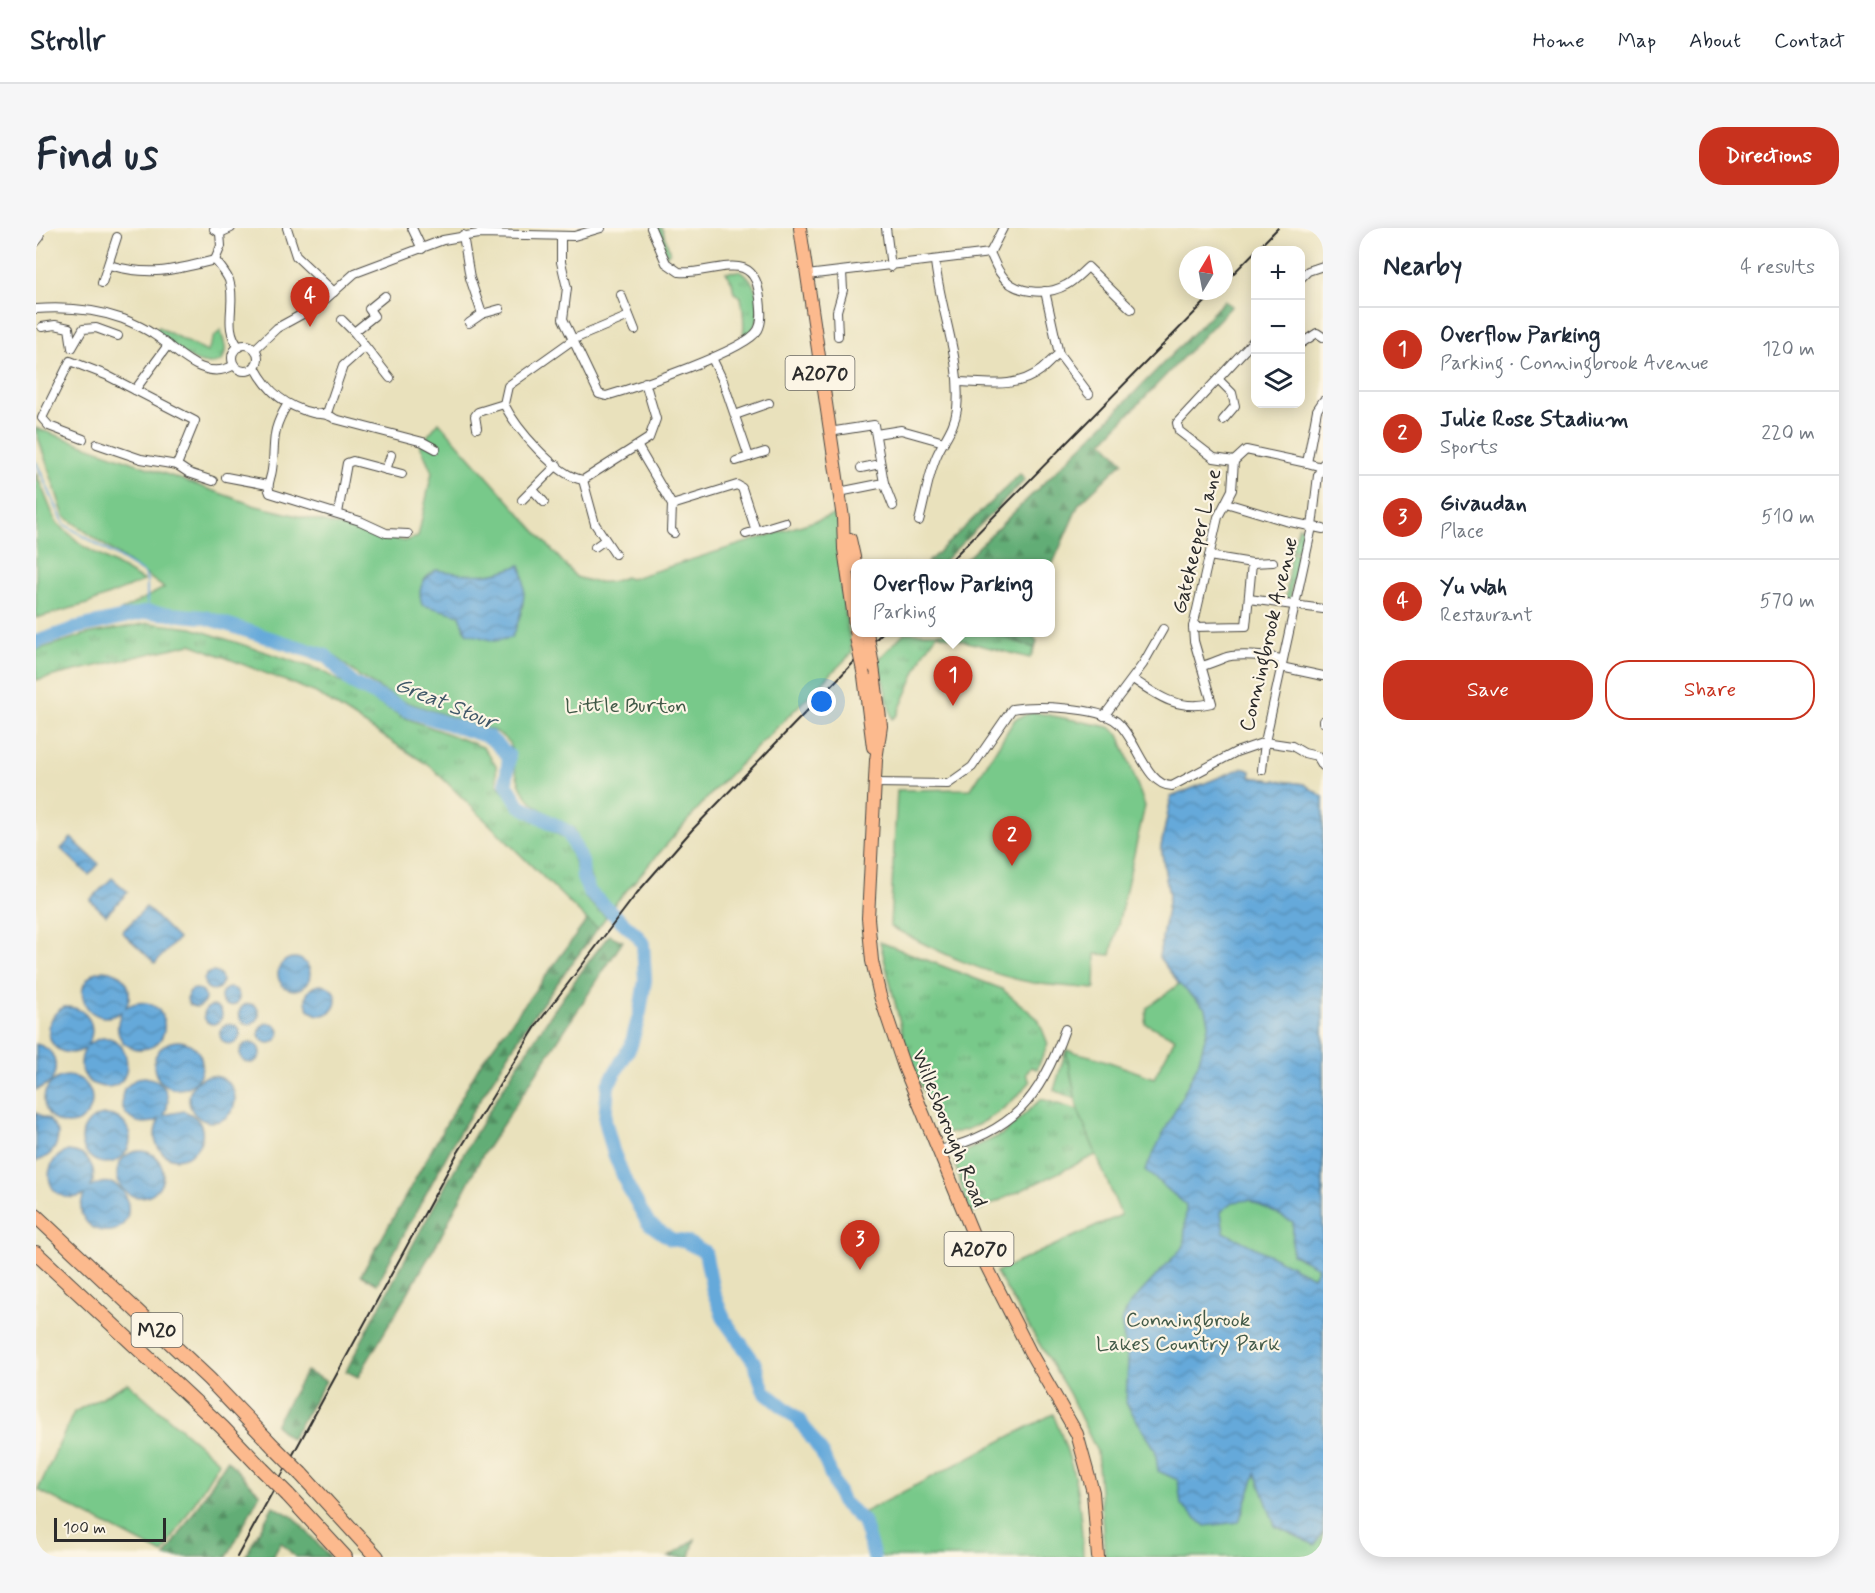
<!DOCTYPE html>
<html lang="en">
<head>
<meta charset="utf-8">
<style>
	:root { --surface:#fff; --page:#f6f6f7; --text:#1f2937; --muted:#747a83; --line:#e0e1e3; --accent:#c8321e }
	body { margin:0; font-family:Mynerve,sans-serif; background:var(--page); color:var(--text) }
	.controls { position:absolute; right:18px; top:18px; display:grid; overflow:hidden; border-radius:12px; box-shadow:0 3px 15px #0003 }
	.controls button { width:54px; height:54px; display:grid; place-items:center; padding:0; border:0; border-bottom:2px solid var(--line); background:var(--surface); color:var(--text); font:30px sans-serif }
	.compass { position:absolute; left:1143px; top:18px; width:54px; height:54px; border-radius:50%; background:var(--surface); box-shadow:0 3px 15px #0003; rotate:10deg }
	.scale { position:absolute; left:18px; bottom:15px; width:112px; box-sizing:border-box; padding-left:6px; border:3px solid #2b2b2b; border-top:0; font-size:16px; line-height:21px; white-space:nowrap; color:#2b2b2b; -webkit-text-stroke:4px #fcf5e5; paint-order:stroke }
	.you { position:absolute; left:786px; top:474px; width:21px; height:21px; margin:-15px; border:4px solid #fff; border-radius:50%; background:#1a73e8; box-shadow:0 0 0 9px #1a73e833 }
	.badge { display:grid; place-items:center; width:39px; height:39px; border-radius:50%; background:var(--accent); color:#fff; font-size:20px; font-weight:700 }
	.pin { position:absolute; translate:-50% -50px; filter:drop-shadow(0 2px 3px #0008) }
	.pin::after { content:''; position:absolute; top:32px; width:21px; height:18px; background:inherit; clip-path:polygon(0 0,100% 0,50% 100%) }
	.popup { position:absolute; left:815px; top:331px; width:204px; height:78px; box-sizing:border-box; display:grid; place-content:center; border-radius:12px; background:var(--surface); filter:drop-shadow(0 2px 4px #0005); font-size:20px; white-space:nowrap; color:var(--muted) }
	.popup b { font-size:22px; color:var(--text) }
	.popup::after { content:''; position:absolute; left:50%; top:100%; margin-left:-12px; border:12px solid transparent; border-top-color:var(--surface) }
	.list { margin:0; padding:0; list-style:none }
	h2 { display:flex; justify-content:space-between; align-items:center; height:78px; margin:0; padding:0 24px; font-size:26px }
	h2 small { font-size:20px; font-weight:400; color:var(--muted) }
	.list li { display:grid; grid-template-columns:39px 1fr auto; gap:18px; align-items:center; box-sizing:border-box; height:84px; padding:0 24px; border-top:2px solid var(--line) }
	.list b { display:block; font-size:22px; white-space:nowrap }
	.list p { margin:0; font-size:20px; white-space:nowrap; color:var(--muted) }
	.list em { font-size:20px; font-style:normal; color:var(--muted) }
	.actions { display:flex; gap:12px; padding:18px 24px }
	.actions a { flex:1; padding:14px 0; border:2px solid var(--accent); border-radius:24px; text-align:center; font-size:21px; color:var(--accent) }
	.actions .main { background:var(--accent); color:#fff }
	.icon { flex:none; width:33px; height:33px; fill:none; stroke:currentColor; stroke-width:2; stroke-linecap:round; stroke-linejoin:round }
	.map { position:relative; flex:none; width:1287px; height:1329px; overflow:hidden; border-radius:24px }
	header { display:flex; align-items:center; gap:36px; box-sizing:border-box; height:84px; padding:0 30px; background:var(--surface); border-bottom:2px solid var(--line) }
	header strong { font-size:28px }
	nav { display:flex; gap:33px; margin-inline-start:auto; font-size:21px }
	.intro { display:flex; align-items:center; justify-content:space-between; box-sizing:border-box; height:144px; padding:0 36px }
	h1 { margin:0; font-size:42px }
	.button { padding:15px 27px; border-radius:24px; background:var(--accent); color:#fff; font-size:21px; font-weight:700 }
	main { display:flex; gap:36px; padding:0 36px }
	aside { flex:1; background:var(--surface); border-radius:24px; box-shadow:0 3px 15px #0003 }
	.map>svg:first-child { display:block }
	.grass { fill:url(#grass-tufts); stroke:#527a5a; stroke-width:1.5 }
	.forest { fill:url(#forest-firs); stroke:#466c50; stroke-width:1.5 }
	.park { fill:#78c98a; stroke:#527a5a; stroke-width:1.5 }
	.water { fill:url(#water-waves); stroke:#486a82; stroke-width:1.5; fill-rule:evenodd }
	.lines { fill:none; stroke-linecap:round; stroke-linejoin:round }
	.stream { stroke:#65a9da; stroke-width:2 }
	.river { stroke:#65a9da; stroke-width:14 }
	.street-casing { stroke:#484641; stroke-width:10 }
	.primary-casing { stroke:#484641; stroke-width:14 }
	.highway-casing { stroke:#484641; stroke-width:16 }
	.street { stroke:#fff; stroke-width:8 }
	.primary { stroke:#fcba8e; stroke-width:12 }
	.highway { stroke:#fcba8e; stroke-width:14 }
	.rail { stroke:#2b2b2b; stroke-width:2 }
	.primary-bridge-casing { stroke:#484641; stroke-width:14; stroke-linecap:butt }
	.highway-bridge-casing { stroke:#484641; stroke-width:16; stroke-linecap:butt }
	.primary-bridge { stroke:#fcba8e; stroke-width:12 }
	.highway-bridge { stroke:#fcba8e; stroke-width:14 }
	.labels { text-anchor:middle; stroke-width:4.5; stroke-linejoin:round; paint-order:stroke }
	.shield { fill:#fcf5e5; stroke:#6a6863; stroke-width:1.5 }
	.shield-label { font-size:20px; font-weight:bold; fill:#2b2b2b }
	.street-label { font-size:21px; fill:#2b2b2b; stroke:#fcf5e5 }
	.park-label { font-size:21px; fill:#425a48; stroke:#fcf5e5 }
	.water-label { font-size:22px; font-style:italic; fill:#3f5768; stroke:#fcf5e5 }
</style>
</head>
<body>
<header>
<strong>Strollr</strong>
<nav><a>Home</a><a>Map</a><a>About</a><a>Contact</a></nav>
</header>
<div class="intro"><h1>Find us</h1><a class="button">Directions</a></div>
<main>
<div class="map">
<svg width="1287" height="1329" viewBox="0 0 1287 1329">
	<defs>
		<pattern id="grass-tufts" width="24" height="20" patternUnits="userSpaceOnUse" patternTransform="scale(1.5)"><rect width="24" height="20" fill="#78c98a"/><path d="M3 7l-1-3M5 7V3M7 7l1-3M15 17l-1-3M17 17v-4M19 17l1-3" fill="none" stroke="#63a371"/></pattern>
		<pattern id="forest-firs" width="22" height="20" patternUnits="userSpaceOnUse" patternTransform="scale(1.5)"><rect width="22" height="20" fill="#62ad76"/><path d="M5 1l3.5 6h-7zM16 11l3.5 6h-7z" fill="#518d61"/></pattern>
		<pattern id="water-waves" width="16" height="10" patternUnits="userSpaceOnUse" patternTransform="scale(1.5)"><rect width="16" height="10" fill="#65a9da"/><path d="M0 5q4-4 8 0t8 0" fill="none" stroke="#538ab1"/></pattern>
	</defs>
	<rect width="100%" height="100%" fill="#fcf5e5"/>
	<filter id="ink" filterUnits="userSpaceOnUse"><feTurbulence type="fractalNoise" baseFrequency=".0167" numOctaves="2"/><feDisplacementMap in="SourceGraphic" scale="12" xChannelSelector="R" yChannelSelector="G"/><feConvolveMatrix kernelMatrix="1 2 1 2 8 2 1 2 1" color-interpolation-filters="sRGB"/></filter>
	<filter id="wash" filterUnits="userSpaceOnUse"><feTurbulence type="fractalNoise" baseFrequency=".008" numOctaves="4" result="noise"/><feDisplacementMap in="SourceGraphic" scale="24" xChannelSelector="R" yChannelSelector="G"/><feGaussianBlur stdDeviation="1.35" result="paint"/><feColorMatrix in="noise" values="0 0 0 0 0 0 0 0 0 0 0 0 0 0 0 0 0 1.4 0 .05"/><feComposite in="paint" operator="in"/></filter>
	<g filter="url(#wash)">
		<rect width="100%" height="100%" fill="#e9e1bc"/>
		<g class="grass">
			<path d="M621,0H626L634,24L630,28Z"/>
			<path d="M705,43C724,52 732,101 707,108C709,96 707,81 705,69L698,65L696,54L690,44Z"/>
			<path d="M122,99L171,124L178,109L185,102C187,115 193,119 186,133C162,145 137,117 118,103Z"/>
			<path d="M1263,298L1269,303L1263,323L1255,322Z"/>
			<path d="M1254,325L1264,326L1255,361V372L1250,373Z"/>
			<path d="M113,395L156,400L284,442L367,489L447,519L460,537L461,556L482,581L531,612L550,671L570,689L562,700L551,692L394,538L280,465L155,416L0,452V422L51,406Z"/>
			<path d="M868,405H955L999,420L994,430L901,406L888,425L861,487L856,491L842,432Z"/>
			<path d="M844,714L966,761L1002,791L1012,816L1001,841L995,839L990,846L994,854C972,880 943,903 909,906L874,835Z"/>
			<path d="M1030,822L1040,871L1018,862Z"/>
			<path d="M1005,871L1042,882L1062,926L933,987L919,935L923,926L967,906Z"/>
		</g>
		<g class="forest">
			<path d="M1188,73L1196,78L1067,213L1087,234L1043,276L1015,340L1014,336L926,335L1059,205Z"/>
			<path d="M984,246L989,252L906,335H891Z"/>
			<path d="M955,405H995L1001,413L999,420Z"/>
			<path d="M551,692L562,700L495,791L423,905L341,1056L325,1047L443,838Z"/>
			<path d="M573,707L587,713L446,928L403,1012L322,1149L310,1143C389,991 468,842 573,707Z"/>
			<path d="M270,1143L290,1153L255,1211L239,1197Z"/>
			<path d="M191,1232L224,1266L191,1329H129Z"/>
			<path d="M237,1278L259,1290L293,1329H259L245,1314L236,1329H209Z"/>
			<path d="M659,1311L654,1329H633Z"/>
		</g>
		<g class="park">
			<path d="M403,194L540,349C558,355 572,357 589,349L594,351L801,286L806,364L816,425L681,559L577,678L559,663L538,600C489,575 483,569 474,515L461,504L364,472L324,449L296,426L164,384L116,382L71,390L128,360L28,288L0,203V200L220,278L368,313L382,309L396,244L384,217Z"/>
			<path d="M0,245L20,294L47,318L108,353L51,376L0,390Z"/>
			<path d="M997,484L1073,499L1083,506L1109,578L1075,727L1060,726L1059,761C1041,759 1022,758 1004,756C951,748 900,723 854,698L861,562L935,561L979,491Z"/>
			<path d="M1206,540L1215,543L1214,549L1268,556L1287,569V1329H1069L1061,1224L1033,1165L960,1044L1085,987L1042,882L1030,822L1062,830L1118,850L1139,810L1109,795L1111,780L1143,756L1123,729L1133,668L1125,619L1135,569Z"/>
			<path d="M92,1155L183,1234L127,1326L2,1262L38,1184Z"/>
			<path d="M1017,1186C1040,1240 1045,1271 1047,1329H847L843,1326L828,1284Z"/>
		</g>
		<g class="water">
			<path d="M484,337C493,358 486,391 475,410L458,413L430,405L424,387L386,377C381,360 386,351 400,342C436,347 450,351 484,337Z"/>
			<path d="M1206,540L1215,543L1214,549L1268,556L1287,569V1304L1279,1317L1239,1298L1220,1245L1203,1294L1169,1298L1145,1277L1142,1252L1122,1243L1119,1221L1090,1175L1092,1133L1085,1094L1094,1076L1148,1018L1150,977L1109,942L1162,836L1173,795L1170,781L1143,756L1123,729L1133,668L1125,619L1135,569ZM1213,972L1257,994L1256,1026L1282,1039L1277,1049L1188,1004L1185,984L1197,974Z"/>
			<path d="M35,610L63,636L53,647L25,621Z"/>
			<path d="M76,650L92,664L70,687L54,672Z"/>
			<path d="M110,679L142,711L119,735L86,704Z"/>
			<circle cx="258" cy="746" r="16"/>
			<path d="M67,742C88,743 99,760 90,779C132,758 143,820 105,821C99,822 93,819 88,815C79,805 81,795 85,784C52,805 27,753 67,742Z"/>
			<circle cx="177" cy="753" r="9"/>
			<circle cx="285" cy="772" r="15"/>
			<circle cx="194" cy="769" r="9"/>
			<circle cx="160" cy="770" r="9"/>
			<circle cx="213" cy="786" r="10"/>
			<circle cx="177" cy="787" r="9"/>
			<path d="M28,779C51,778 63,798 51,818C96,782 110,879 55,855C44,845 42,834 49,821C13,838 0,793 28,779Z"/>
			<circle cx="233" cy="805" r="10"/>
			<circle cx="194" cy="806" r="10"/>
			<circle cx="142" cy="837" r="24"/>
			<circle cx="214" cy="825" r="10"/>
			<path d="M0,816C19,820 24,838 15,854L0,862Z"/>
			<circle cx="176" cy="871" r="23"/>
			<circle cx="32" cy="872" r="24"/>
			<path d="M109,849C130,852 137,870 128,887L148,883C193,901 144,954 122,919C117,910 119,900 123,892C100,902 79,886 88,861L101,850Z"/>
			<path d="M0,885L13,891L22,905C22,920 15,929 0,933Z"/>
			<circle cx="70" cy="911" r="24"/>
			<circle cx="104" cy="946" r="23"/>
			<path d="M32,923C52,924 63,941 55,959C96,936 108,1009 66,1003C58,1002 51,996 47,989C43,982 45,974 48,967C11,981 0,934 32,923Z"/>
		</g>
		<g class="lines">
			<path class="stream" d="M0,234L28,296L108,345L111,352V384"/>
			<path class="river" d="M0,414L43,399L111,384L168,389L290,428L316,455L370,482L453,509L473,528L470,555L483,577L532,604L546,634L547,650L554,665L601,707L607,716L609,752L604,784L595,817L572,857L569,892L577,923L591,957L612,995L635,1011L650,1014L669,1024L677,1063L689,1093L718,1134L728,1163L763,1192L786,1225L806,1274L827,1293L838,1329"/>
		</g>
	</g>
	<g filter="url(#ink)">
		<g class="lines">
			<g class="street-casing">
				<g id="street">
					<path d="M251,0L260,28L298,64"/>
					<path d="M376,0L386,21"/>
					<path d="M850,0L855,39"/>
					<path d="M178,1L184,5L195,0"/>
					<path d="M427,7L434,50L446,86"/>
					<path d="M525,9V34L531,60L527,91L563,166L570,168C597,160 710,123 722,102C727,93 725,80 724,70C722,58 720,45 707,40C691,34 661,47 643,44L630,35L615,0"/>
					<path d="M0,14L4,9"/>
					<path d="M954,25C958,32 960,40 965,46C977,66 1011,68 1030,57C1038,53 1045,45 1052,39L1095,81"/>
					<path d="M954,25L967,0"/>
					<path d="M179,32C184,38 190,45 193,52C201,76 186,98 203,119"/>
					<path d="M179,32L185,18L184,5"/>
					<path d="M73,37C114,49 139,42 179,32"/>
					<path d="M771,47L954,25"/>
					<path d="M1264,51L1272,43L1287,38"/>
					<path d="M66,55L81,9"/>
					<path d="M585,67L599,102"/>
					<path d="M349,68L333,81L338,88L318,104L354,150"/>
					<path d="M0,81C30,79 59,81 87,91C97,95 108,100 117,106C140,120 167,156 198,137"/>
					<path d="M593,88L538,111L472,158L468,176C480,200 520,248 547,252L613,210L620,191L609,154"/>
					<path d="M306,92L318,104"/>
					<path d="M433,95L446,86L464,81"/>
					<path d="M6,99L19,97L33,100L36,120L47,101L60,100L82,108"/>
					<path d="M802,108L801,83L807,62L806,44"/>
					<path d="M1264,116L1281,105L1287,109"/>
					<circle cx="209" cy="130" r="13"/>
					<path d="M219,121L241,100L283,77L319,45L407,12L442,6L538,8L565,0"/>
					<path d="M1023,126L1053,166"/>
					<path d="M676,130L687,153L713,229"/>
					<path d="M219,139C232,164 250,179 277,185C287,187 291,185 299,191L387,214L400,221"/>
					<path d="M1182,151L1196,165L1199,178L1187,192"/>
					<path d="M923,154C951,155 981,161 1005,142C1011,137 1016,131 1023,126L1009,63"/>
					<path d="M99,162L132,117"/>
					<path d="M251,177C234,205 240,213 236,242C235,251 230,257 234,265L324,293L350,305L372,306"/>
					<path d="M291,185L307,138L328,119"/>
					<path d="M699,187L733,175"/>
					<path d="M441,200L439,188L442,184L468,176"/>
					<path d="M793,204L838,197L848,255L857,278"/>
					<path d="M840,206L865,202L908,214"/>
					<path d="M47,211L13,198L6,190L34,133L70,147L159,193L141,237"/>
					<path d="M61,216L105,231L141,237L153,245L177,253"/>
					<path d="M602,219L636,277L635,303L638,305"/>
					<path d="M700,233L729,224"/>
					<path d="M1198,233L1178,230L1143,203L1141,195L1220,110"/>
					<path d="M1198,233L1210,222L1271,235"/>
					<path d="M1286,239L1271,235L1281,182L1287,173"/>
					<path d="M825,240L844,236"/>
					<path d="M350,242L355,227"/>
					<path d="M190,249L232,257"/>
					<path d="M547,252L559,296L579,326"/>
					<path d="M497,262L508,274"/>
					<path d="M803,264L848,255"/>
					<path d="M486,272L521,237"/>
					<path d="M1190,275L1250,293L1287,301"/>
					<path d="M636,277L701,257L706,260L720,303"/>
					<path d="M302,285L311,235L317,233L366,246"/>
					<path d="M883,293C889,272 892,247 901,227C908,211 919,199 921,181C926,132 904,82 899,33"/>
					<path d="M710,306L749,294"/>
					<path d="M559,319L569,312"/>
					<path d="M1216,335L1237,334"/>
					<path d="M1213,371L1287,381"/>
					<path d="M1157,399L1210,398L1216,335L1173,328"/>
					<path d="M1166,438C1174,436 1180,433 1188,430C1199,425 1233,428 1245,431"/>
					<path d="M1245,439L1287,448"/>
					<path d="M1097,451C1123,469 1143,483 1176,475L1158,413L1157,399L1182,289L1196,262L1198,233"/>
					<path d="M1068,488L1107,436L1127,401"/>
					<path d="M1287,494V493"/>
					<path d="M1226,542L1229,514L1256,518L1268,525L1281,528L1287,538"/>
					<path d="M839,555L912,556L936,539L976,481C1000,477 1062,479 1081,494C1101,511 1110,558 1136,558L1200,524L1229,514L1276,299L1282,247L1287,236"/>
					<path d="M903,922C976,905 1005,870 1029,801"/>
				</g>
			</g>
			<g class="primary-casing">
				<g id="primary">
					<path d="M764,0L807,290L808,321L820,404"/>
					<path d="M814,311L820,338"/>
					<path d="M837,438L845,498L840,532L832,690L836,733L844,768L868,839L948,1033L994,1124L1041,1206L1057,1264L1062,1329"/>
					<path d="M828,448L837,519"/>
				</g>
			</g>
			<g class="highway-casing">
				<g id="highway">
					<path d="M0,988L173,1151L238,1219"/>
					<path d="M0,1025L186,1199L226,1241"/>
					<path d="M265,1246L341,1329"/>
					<path d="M252,1267L309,1329"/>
				</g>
			</g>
			<use href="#street" class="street"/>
			<use href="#primary" class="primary"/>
			<use href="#highway" class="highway"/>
			<g class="rail">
				<path d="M1188,55L1242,0"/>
				<path d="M911,336L1180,63"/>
				<path d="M201,1329L421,926L502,795L601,665L656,602L847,404"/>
			</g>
			<g class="primary-bridge-casing">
				<g id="primary-bridge">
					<path d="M831,404L837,438"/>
					<path d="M820,409L828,448"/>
				</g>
			</g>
			<g class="highway-bridge-casing">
				<g id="highway-bridge">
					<path d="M238,1219L265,1246"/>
					<path d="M226,1241L252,1267"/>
				</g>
			</g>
			<use href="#primary-bridge" class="primary-bridge"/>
			<use href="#highway-bridge" class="highway-bridge"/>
		</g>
	</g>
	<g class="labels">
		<g class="shield">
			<rect x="749.5" y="128" width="69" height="34" rx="4.5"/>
			<rect x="908.5" y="1004" width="69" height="34" rx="4.5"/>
			<rect x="95.5" y="1085" width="51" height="34" rx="4.5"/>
		</g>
		<g class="shield-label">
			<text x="784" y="152">A2070</text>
			<text x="943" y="1028">A2070</text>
			<text x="121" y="1109">M20</text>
		</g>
		<g class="street-label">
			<text transform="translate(1160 313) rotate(-76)" y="7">Gatekeeper Lane</text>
			<text transform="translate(1232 406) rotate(-77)" y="7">Conningbrook Avenue</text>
			<text transform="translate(914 900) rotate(68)" y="7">Willesborough Road</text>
		</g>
		<g class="park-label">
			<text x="590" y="484">Little Burton</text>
			<text x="1152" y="1098">Conningbrook<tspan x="1152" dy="24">Lakes Country Park</tspan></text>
		</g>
		<g class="water-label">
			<text transform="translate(410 474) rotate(22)" y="8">Great Stour</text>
		</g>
	</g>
</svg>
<div class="controls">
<button>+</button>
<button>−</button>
<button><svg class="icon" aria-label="layers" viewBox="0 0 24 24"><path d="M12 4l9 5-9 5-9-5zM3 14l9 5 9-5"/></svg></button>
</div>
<svg class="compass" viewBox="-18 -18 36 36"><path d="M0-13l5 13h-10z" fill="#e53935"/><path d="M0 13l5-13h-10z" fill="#747a83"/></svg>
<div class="scale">100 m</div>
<div class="you"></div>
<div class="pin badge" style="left:917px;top:478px">1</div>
<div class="popup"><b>Overflow Parking</b>Parking</div>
<div class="pin badge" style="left:976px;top:638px">2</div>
<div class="pin badge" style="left:824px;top:1042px">3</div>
<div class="pin badge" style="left:274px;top:99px">4</div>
</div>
<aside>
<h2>Nearby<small>4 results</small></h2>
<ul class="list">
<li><span class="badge">1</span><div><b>Overflow Parking</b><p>Parking · Conningbrook Avenue</p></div><em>120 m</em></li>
<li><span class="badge">2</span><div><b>Julie Rose Stadium</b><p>Sports</p></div><em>220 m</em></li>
<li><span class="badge">3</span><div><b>Givaudan</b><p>Place</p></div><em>510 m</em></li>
<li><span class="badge">4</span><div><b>Yu Wah</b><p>Restaurant</p></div><em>570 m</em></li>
</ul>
<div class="actions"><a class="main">Save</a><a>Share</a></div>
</aside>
</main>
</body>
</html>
